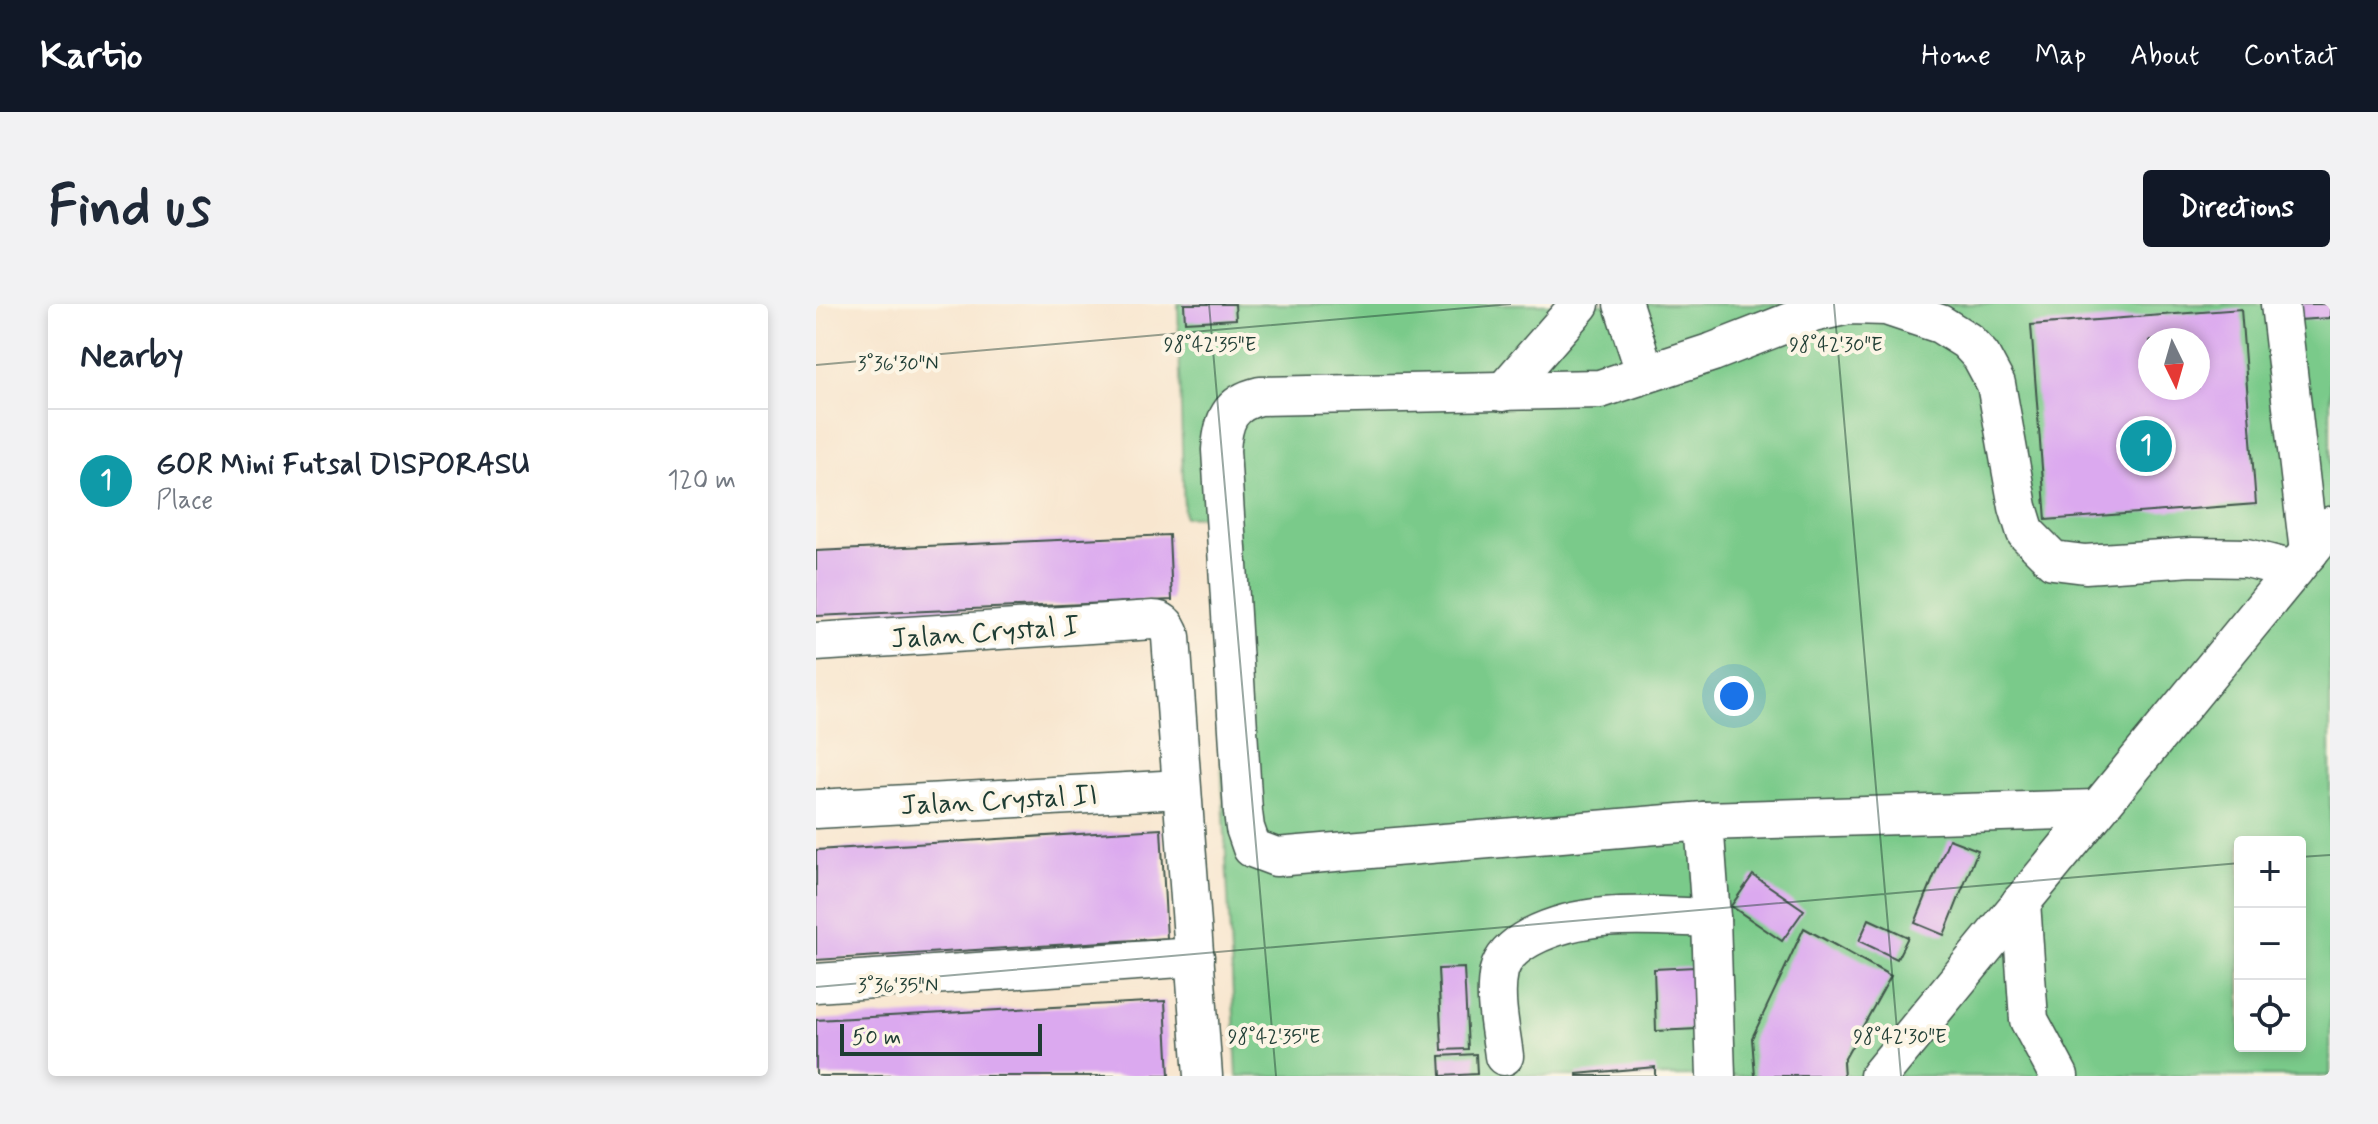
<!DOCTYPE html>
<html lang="en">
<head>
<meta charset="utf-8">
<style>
	:root { --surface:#fff; --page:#f2f2f3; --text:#1f2937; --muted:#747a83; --line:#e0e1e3; --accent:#111827 }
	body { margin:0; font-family:Mynerve,sans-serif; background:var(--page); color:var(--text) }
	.controls { position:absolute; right:24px; bottom:24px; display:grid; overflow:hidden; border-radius:8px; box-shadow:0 4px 12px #0003 }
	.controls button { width:72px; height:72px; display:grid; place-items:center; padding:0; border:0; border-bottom:2px solid var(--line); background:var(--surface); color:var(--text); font:40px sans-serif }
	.compass { position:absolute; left:1322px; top:24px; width:72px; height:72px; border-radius:50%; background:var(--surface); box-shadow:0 4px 12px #0003; rotate:175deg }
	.scale { position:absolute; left:24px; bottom:20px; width:202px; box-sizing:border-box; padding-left:8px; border:4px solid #1f3d34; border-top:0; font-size:22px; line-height:28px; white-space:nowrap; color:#1f3d34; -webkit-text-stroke:6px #fcf5e5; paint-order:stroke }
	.you { position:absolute; left:918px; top:392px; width:28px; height:28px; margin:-20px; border:6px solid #fff; border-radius:50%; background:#1a73e8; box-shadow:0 0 0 12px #1a73e833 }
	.badge { display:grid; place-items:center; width:52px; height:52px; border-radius:50%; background:var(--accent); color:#fff; font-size:26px; font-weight:700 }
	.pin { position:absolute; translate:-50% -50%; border:4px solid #fff; box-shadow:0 2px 8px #0006 }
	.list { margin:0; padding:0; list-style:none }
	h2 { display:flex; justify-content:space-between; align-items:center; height:104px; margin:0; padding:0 32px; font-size:34px }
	h2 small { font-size:26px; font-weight:400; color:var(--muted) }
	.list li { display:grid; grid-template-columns:52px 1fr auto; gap:24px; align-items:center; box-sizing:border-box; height:144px; padding:0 32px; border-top:2px solid var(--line) }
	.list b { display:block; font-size:30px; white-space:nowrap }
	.list p { margin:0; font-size:26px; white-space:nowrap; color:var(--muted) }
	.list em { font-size:26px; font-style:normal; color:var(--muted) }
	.icon { flex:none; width:44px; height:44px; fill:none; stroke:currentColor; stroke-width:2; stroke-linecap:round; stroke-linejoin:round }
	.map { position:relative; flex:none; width:1514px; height:772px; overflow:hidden; border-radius:8px }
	header { display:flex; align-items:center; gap:48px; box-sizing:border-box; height:112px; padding:0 40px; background:var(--accent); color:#fff }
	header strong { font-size:38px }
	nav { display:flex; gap:44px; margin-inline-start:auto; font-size:28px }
	.intro { display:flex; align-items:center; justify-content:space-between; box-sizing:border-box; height:192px; padding:0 48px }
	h1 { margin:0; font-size:56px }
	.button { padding:20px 36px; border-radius:8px; background:var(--accent); color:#fff; font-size:28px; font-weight:700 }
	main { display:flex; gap:48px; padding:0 48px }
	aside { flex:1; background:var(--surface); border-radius:8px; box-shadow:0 4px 12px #0003 }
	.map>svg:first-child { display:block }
	.green { fill:#7aca8a; stroke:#4c845f; stroke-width:2; fill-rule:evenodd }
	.building { fill:#dba9ef; fill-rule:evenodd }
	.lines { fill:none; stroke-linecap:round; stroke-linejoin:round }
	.minor-casing { stroke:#40564b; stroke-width:41 }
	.minor { stroke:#fff; stroke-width:38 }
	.ticks { fill:none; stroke:#1f3d34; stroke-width:2; stroke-opacity:0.45 }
	.labels { text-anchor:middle; stroke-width:8; stroke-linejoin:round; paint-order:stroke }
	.street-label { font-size:28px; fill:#1f3d34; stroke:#fcf5e5 }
	.ticks-label { font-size:20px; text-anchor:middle; fill:#1f3d34; stroke:#fcf5e5; stroke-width:8; stroke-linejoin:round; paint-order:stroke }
</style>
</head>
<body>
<header>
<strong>Kartio</strong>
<nav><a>Home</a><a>Map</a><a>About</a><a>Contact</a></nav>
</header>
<div class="intro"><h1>Find us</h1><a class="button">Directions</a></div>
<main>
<aside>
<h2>Nearby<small></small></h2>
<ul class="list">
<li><span class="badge" style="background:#0f9aa8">1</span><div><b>GOR Mini Futsal DISPORASU</b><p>Place</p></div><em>120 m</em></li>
</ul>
</aside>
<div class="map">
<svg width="1514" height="772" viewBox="0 0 1514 772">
	<rect width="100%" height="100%" fill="#fcf5e5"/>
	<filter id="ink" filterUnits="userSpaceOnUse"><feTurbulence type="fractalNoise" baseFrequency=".0125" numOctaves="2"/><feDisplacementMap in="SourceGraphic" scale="16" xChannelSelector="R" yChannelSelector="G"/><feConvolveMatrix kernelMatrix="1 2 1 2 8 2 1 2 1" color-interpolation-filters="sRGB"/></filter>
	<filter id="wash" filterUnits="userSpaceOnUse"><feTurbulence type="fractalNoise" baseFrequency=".006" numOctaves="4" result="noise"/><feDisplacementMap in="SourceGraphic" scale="32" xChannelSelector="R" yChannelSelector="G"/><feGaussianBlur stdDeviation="1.8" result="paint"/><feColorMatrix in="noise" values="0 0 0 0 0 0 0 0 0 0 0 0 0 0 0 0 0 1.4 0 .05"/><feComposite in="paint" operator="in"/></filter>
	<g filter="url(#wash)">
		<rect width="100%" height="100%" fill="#f8e6cf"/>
		<path class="green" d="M362,0H1514V772H421L393,212L368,213ZM1334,36H1382V84H1334ZM1424,538H1484V742H1424Z"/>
		<g id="blocks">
			<g class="building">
				<path d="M368,0H419L420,15L369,18Z"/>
				<path d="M1466,0H1514V14L1467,17Z"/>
				<path d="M1425,5L1440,200L1230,216L1215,21ZM1334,36H1382V84H1334Z"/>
				<path d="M353,231L356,296L0,312V247Z"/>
				<path d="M345,525L351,634L0,656V546Z"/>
				<path d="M1133,535L1162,546L1128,631L1099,619Z"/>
				<path d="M937,571L988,606L966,637L915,602Z"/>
				<path d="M1053,615L1092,633L1081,655L1043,637Z"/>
				<path d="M988,624L1075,672L1027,758L1028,772H939L936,734Z"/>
				<path d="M879,663L882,725L840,727L838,665Z"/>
				<path d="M648,664L652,745L626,746L622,665Z"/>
				<path d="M349,697L353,772H0V716Z"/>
				<path d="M660,750L661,770L625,772L624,752Z"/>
				<path d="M839,763V772H761V770Z"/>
			</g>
		</g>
	</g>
	<g filter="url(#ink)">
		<use href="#blocks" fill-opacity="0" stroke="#40564b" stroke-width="2"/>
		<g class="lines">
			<g class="minor-casing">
				<g id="minor">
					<path d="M807,0L829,68"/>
					<path d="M1464,0L1493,248"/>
					<path d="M687,88L764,0"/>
					<path d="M0,338L337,316C348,316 352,323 355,333L387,772"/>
					<path d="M0,505L365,485"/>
					<path d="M888,517L460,553L436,544L429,524L427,508L405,146C407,117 413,99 444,92L784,85L897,48L997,9L1033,1L1070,2L1124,20L1151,37L1165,52L1180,80L1202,203L1210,229L1237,256L1269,260L1377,253L1431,254L1478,266"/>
					<path d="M1205,598L1213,716L1243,772"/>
					<path d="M0,679L379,653"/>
					<path d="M688,752C685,726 677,694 683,667C687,651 702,640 715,633C772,604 834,612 895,614"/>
					<path d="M900,772L895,614L888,517L1280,505"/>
					<path d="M1063,772L1514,222"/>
				</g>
			</g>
			<use href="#minor" class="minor"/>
		</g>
	</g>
	<path class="ticks" d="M393,0L460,772M1018,0L1085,772M0,61L695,0M1484,553L1514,551M0,683L1424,559"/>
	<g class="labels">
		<g class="street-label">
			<text transform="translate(169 327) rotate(-4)" y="10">Jalan Crystal I</text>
			<text transform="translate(183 495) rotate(-3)" y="10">Jalan Crystal II</text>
		</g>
	</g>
	<g class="ticks-label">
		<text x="394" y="47">98°42'35"E</text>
		<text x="1020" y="47">98°42'30"E</text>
		<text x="82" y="66">3°36'30"N</text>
		<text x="82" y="688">3°36'35"N</text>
		<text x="458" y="739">98°42'35"E</text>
		<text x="1084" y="739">98°42'30"E</text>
	</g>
</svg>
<div class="controls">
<button>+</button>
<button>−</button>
<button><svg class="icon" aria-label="locate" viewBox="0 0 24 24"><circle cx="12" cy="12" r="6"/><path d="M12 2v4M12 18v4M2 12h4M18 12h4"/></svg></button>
</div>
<svg class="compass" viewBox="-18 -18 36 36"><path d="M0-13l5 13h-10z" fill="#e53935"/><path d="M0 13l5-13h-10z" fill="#747a83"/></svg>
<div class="scale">50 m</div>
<div class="you"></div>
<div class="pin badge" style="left:1330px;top:142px;background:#0f9aa8">1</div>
</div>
</main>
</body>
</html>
